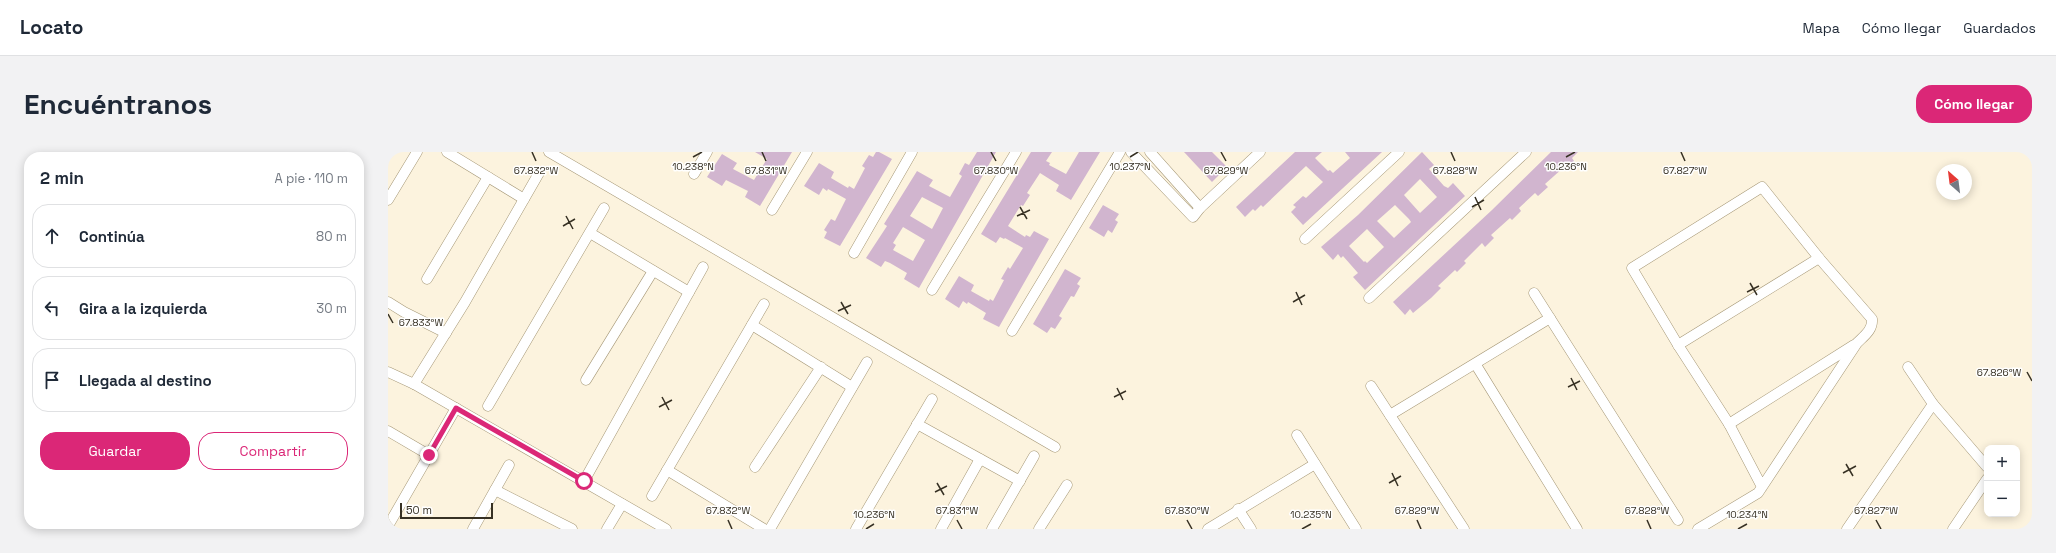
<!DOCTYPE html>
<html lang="es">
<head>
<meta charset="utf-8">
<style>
	:root { --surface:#fff; --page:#f2f2f3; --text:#1f2937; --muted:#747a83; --line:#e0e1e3; --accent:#db2777 }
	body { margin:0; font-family:"Space Grotesk",sans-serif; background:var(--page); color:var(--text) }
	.controls { position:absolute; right:12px; bottom:12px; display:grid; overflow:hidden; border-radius:8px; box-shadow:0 2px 10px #0003 }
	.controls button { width:36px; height:36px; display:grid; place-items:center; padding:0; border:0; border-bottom:1px solid var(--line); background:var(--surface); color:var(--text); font:20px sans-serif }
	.compass { position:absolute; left:1548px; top:12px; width:36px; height:36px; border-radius:50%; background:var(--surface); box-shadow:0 2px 10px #0003; rotate:332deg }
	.scale { position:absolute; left:12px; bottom:10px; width:93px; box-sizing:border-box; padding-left:4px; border:2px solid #373124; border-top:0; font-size:11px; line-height:14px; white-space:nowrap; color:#373124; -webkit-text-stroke:3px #fff; paint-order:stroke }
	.stop { position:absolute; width:12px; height:12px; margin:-9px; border:3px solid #db2777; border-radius:50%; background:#fff }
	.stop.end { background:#db2777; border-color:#fff; box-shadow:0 1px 4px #0008 }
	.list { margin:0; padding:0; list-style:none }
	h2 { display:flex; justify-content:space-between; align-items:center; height:52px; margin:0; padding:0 16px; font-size:17px }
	h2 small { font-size:13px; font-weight:400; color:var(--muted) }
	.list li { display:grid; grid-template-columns:26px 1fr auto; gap:12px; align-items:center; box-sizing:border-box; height:64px; margin:0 8px 8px; padding:0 8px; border:1px solid var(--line); border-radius:16px }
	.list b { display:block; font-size:15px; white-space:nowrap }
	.list em { font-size:13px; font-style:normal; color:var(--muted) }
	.actions { display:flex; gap:8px; padding:12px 16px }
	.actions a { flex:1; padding:9px 0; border:1px solid var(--accent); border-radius:16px; text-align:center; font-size:14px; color:var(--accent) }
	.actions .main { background:var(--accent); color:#fff }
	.icon { flex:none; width:22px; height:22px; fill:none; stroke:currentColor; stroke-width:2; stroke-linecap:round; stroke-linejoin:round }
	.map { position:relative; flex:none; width:1644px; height:377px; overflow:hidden; border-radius:16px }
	header { display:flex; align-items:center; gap:24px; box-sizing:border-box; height:56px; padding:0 20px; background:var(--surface); border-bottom:1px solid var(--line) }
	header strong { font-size:19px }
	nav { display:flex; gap:22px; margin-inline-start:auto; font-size:14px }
	.intro { display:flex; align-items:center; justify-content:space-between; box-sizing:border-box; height:96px; padding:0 24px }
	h1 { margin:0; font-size:28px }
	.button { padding:10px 18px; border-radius:16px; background:var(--accent); color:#fff; font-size:14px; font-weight:700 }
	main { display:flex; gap:24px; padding:0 24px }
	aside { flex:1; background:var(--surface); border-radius:16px; box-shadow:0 2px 10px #0003 }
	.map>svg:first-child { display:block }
	.building { fill:#d1b5cf; fill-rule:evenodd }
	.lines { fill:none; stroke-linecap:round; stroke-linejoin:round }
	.minor-casing { stroke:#a69877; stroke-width:11 }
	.minor { stroke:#fff; stroke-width:10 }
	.route { stroke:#db2777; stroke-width:5 }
	.ticks { fill:none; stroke:#373124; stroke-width:1.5 }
	.ticks-label { font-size:10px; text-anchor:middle; fill:#373124; stroke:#fff; stroke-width:3; stroke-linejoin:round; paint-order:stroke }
</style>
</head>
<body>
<header>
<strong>Locato</strong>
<nav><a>Mapa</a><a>Cómo llegar</a><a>Guardados</a></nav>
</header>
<div class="intro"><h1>Encuéntranos</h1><a class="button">Cómo llegar</a></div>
<main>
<aside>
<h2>2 min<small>A pie · 110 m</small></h2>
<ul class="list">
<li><svg class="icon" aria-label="ahead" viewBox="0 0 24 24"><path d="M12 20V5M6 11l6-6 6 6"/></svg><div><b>Continúa</b></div><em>80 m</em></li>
<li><svg class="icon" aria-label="left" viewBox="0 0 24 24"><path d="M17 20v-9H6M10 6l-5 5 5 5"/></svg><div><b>Gira a la izquierda</b></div><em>30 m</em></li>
<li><svg class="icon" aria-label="arrive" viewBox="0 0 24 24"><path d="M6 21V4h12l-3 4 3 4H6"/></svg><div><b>Llegada al destino</b></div></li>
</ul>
<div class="actions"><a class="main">Guardar</a><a>Compartir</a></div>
</aside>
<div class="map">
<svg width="1644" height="377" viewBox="0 0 1644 377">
	<rect width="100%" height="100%" fill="#fcf3de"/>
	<g class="building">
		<path d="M367,0H404L372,54L357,45L360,39L338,28L334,34L319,25L334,2L349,11L345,17L366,28L379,7Z"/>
		<path d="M488,0H491L504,7L452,94L436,86L439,80L436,78L443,67L447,69L458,47L440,37L439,39L435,36L431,43L416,34L431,11L446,20L443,26L460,36L461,34L466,37L477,16L474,14L481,3L485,5Z"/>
		<path d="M589,0H608L531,136L516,127L519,121L502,111L497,109L493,115L478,106L499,74L496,72L529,19L545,28L541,34L562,45L574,24L571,22L577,11L581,13ZM534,45L555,56L544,77L522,64ZM515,75L537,88L525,109L505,98L508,93L505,91Z"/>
		<path d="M643,0H664L658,9L662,11L661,13L678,22L691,0H712L683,48L668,39L671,33L652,21L639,41L642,43L635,54L633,53L620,74L637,85L638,83L642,85L646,79L661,87L611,175L595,167L598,161L580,150L579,152L575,149L571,156L557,147L571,124L586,133L583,139L601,149L602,147L605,149L616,128L613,127L620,115L622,117L635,96L617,86L616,87L612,85L608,91L593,82Z"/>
		<path d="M796,0H824L839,15L824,30Z"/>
		<path d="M907,0H934L927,6L940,19L942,18L945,21L962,6L957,0H994L915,73L903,60L908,55L905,53L915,44L918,46L935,30L918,14L875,55L873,53L867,59L865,57L857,65L848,55Z"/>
		<path d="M1034,0L1046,13L1041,17L1056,34L1060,36L1065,31L1077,44L977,138L965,125L970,121L955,104L953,106L950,102L945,108L933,95L970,63ZM1032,27L1049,45L1032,61L1016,43ZM1007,53L1021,67L1023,70L1006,86L989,69ZM979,77L996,95L979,111L977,109L976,110L961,94Z"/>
		<path d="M1163,0H1190L1184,6L1186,9L1177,18L1175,16L1157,32L1160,35L1150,44L1147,41L1131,56L1133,59L1124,68L1122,66L1103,83L1106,86L1097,95L1094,91L1076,109L1078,111L1069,120L1067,118L1050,134L1053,136L1043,146L1025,161L1022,157L1017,163L1005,150L1104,58Z"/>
		<path d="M715,53L731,62L727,68L730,70L724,81L720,78L716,85L701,76Z"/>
		<path d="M677,117L693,126L689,132L692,134L686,145L683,144L671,164L674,166L667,177L663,175L659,181L645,172Z"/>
	</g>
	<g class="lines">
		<g class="minor-casing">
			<g id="minor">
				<path d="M59,0L136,47"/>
				<path d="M161,0L667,295"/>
				<path d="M743,0L805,65L812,56L872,0"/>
				<path d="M762,0L812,56"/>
				<path d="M306,22L319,0"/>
				<path d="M0,48L29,0"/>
				<path d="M384,58L419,0"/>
				<path d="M202,81L301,140"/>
				<path d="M917,87L1011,0"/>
				<path d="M466,101L524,0"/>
				<path d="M39,127L100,25"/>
				<path d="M544,138L628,0"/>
				<path d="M1146,141L1290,368"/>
				<path d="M981,146L1138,0"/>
				<path d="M0,150L16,160L58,181"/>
				<path d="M364,173L464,235"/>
				<path d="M624,179L732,0"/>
				<path d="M1290,193L1431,106"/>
				<path d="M1088,213L1189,377"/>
				<path d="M1520,215L1545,252L1599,315"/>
				<path d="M0,220L26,232L278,377"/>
				<path d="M198,228L265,119"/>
				<path d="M26,232L77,150L151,21"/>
				<path d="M983,234L1076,377"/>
				<path d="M100,254L216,56"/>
				<path d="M1002,263L1162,166"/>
				<path d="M529,272L632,329"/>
				<path d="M1341,272L1466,193"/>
				<path d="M0,279L41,303"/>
				<path d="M909,283L968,377"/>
				<path d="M367,315L433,215"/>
				<path d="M279,318L376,377"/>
				<path d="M196,329L315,115"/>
				<path d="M107,338L184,377"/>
				<path d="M264,344L376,152"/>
				<path d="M850,357L863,377"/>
				<path d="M0,374L68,256"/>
				<path d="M85,377L121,313"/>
				<path d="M219,377L234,352"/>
				<path d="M382,377L479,210"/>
				<path d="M468,377L544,247"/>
				<path d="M553,377L592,307"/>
				<path d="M604,377L646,304"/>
				<path d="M651,377L679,333"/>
				<path d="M820,377L927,312"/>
				<path d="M1310,377L1370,341L1374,335L1469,191C1476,184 1485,178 1484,167L1431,106L1374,35L1244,116L1290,193L1341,272L1374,335"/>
				<path d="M1459,377L1545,252"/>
				<path d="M1565,377L1599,327"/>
			</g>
		</g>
		<use href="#minor" class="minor"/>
	</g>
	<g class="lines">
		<path class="route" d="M41,303L68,256L196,329"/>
	</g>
	<path class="ticks" d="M144,0L148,9M374,0L378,9M603,0L608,9M833,0L838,9M1063,0L1067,9M1293,0L1297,9M305,5L314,0M742,5L750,0M1178,5L1187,0M1087,45L1093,58M632,55L639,67M1084,55L1096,48M178,64L185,77M629,64L642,58M175,74L187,67M1362,131L1369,143M908,140L914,153M1359,140L1371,134M453,150L460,162M905,150L917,143M450,159L463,153M0,162L5,171M1639,220L1644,229M1183,226L1189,238M1180,235L1192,229M729,236L735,248M274,245L281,258M726,245L738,239M271,255L284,248M1458,312L1465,324M1004,321L1010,334M1455,321L1468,314M549,331L556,343M1001,331L1013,324M547,340L559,334M340,368L344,377M569,368L574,377M799,368L804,377M1029,368L1033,377M1259,368L1263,377M1488,368L1493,377M478,377L486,372M914,377L923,372M1350,377L1359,372"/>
	<g class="ticks-label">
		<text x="305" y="18">10.238°N</text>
		<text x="742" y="18">10.237°N</text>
		<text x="1178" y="18">10.236°N</text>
		<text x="148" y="22">67.832°W</text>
		<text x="378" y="22">67.831°W</text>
		<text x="608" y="22">67.830°W</text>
		<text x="838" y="22">67.829°W</text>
		<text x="1067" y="22">67.828°W</text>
		<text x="1297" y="22">67.827°W</text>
		<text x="33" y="174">67.833°W</text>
		<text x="1611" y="224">67.826°W</text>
		<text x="340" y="362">67.832°W</text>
		<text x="569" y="362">67.831°W</text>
		<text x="799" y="362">67.830°W</text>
		<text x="1029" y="362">67.829°W</text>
		<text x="1259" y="362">67.828°W</text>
		<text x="1488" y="362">67.827°W</text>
		<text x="486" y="366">10.236°N</text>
		<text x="923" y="366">10.235°N</text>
		<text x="1359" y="366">10.234°N</text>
	</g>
</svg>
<div class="controls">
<button>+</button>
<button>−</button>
</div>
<svg class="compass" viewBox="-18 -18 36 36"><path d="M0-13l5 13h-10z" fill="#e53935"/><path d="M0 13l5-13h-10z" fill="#747a83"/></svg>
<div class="scale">50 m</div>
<div class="stop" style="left:196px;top:329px"></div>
<div class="stop end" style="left:41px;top:303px"></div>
</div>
</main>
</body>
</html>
